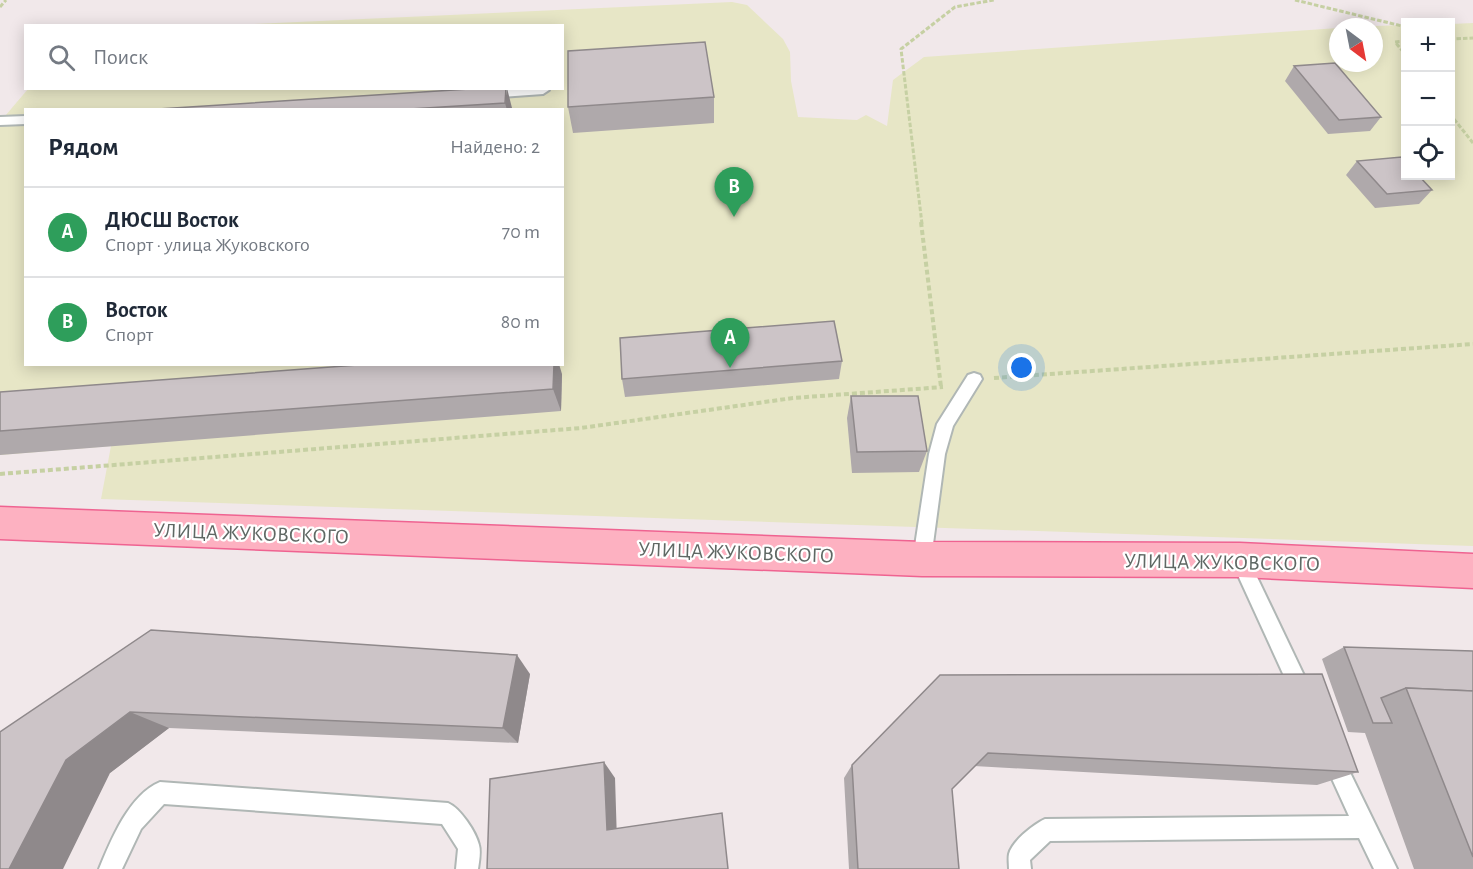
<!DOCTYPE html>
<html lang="ru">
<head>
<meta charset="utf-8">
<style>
	:root { --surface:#fff; --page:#f2f2f3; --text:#1f2937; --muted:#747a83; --line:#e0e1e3; --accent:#db2777 }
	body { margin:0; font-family:"Alegreya Sans",sans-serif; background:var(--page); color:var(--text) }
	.controls { position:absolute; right:18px; top:18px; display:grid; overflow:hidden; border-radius:0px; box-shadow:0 3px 15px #0003 }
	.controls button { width:54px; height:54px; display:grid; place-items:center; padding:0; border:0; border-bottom:2px solid var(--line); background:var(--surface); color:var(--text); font:30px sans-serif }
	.compass { position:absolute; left:1329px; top:18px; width:54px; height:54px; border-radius:50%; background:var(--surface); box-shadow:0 3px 15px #0003; rotate:148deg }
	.you { position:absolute; left:1022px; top:368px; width:21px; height:21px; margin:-15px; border:4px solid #fff; border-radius:50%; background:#1a73e8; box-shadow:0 0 0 9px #1a73e833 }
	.badge { display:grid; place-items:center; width:39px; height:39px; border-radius:50%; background:var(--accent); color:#fff; font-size:20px; font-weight:700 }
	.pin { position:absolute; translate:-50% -50px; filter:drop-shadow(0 2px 3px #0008) }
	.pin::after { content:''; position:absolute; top:32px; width:21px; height:18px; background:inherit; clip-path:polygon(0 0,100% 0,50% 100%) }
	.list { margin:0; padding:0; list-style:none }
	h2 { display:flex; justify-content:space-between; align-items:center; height:78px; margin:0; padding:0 24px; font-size:26px }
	h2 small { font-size:20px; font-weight:400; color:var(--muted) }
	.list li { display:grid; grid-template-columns:39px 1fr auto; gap:18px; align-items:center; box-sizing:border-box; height:90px; padding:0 24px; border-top:2px solid var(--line) }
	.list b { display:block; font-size:22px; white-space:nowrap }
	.list p { margin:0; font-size:20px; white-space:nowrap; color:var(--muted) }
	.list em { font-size:20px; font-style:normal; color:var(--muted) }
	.icon { flex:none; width:33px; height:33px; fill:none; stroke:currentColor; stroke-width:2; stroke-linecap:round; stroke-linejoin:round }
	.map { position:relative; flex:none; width:1473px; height:869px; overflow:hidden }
	.search { position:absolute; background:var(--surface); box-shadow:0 3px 15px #0003; left:24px; top:24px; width:540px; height:66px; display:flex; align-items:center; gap:15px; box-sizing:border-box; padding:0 21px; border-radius:0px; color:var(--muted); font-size:22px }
	.panel { position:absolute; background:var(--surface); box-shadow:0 3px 15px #0003; left:24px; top:108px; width:540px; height:258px; border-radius:0px }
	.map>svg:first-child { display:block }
	.green { fill:#e7e6c6; fill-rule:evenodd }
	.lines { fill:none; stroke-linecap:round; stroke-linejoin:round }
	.service-casing { stroke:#b0b7b5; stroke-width:4 }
	.primary-casing { stroke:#ef6391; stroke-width:3 }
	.path-far1 { stroke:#c6d0a3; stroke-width:3; stroke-dasharray:4.5 2; stroke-linecap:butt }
	.path { stroke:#c6d0a3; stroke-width:4; stroke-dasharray:5 3; stroke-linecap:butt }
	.service { fill:#fff; fill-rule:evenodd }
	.primary { fill:#fdb1c1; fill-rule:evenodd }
	.wall { fill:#afa9ab }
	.shaded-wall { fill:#8f898b }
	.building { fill:#ccc4c7; stroke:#8f898b; stroke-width:1.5 }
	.labels { text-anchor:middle; stroke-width:4.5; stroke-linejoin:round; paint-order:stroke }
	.street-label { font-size:21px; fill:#5f6864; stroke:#fff }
</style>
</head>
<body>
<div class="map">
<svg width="1473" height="869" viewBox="0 0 1473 869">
	<rect width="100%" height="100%" fill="#f1e8ea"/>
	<path class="green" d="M732,2L747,5L783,39L790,52L791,81L798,117L857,120L866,115L887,126L893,80L924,57L1338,28V63H1374V27H1347L1405,25L1406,176H1450L1451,24L1473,23V546L101,499L111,446L0,455V122L28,89L562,88V26L234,25ZM26,110H562V364H26Z"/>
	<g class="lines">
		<g class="service-casing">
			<g id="service">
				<path d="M513,88H548L549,90L543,94L487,98L481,94L487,90Z"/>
				<path d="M26,116V124L0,125V117Z"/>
				<path d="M974,373L980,375L982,379L953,426L945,454L931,559L928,565L922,567L916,565L913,559L929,454L937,424L968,375Z"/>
				<path d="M1240,552L1246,554L1310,688L1313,695L1310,702L1303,705L1296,702L1231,560L1234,554Z"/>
				<path d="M1333,749L1340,752L1397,869H1374L1359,838L1050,841L1030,860L1031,869H1009C1009,864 1008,859 1009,854C1012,841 1034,824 1045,819L1349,816L1323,759L1326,752Z"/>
				<path d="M160,782L448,803C460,808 476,832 479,845C481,852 479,862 478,869H456L458,849L442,824L164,804L141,829L122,869H99C111,840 129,795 160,782Z"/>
			</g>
		</g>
		<g class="primary-casing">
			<path id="primary" d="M0,507L922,542L1240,543L1473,554V588L1240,577L922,576L0,539Z"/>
		</g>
		<g class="path-far1">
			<path d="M1295,0L1406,27"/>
			<path d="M0,7L6,0"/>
			<path d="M1450,39L1473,38"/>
			<path d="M1406,41L1395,42L1406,55"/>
			<path d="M1450,114L1473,143"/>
			<path d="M922,224L901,49L955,7L994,0"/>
		</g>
		<g class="path">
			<path d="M921,222L941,387"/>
			<path d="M994,378L1473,344"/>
			<path d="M0,474L581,428L793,398L943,387"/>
		</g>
		<use href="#service" class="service"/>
		<use href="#primary" class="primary"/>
	</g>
	<g class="wall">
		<path d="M1294,66L1381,117L1370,131L1328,134L1285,81Z"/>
		<path d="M485,88L512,108V110H142Z"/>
		<path d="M714,97V123L573,133L568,107Z"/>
		<path d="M1357,161L1432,190L1419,204L1375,208L1346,175Z"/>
		<path d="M842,361L839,379L625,397L622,379Z"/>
		<path d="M562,374L561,411L0,455V392Z"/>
		<path d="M851,396L927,451L919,472L852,473L847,418Z"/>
		<path d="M151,630L530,674L518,743L169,728L110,773Z"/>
		<path d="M1344,647L1473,651V869H1414L1365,733L1348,732L1322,659Z"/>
		<path d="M940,675L1358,772L1317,785L974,766L952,789L959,869H849L844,778L852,765Z"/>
	</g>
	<g class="shaded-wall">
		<path d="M507,88L512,108V110H507L505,103Z"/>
		<path d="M554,364H559L562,374L561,411L553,389Z"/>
		<path d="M517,655L530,674L518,743L503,728Z"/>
		<path d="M130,712L169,728L110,773L63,869H9L66,760Z"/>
		<path d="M604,762L615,778L617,841L607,830Z"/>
	</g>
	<g class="building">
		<path d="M705,42L714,97L568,107V51Z"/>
		<path d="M1335,63L1381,117L1339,120L1294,66Z"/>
		<path d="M485,88H506L505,103L394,110H142Z"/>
		<path d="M1402,157L1406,161V176H1419L1432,190L1387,194L1357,161Z"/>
		<path d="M834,321L842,361L622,379L620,338Z"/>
		<path d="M371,364H554L553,389L0,431V392Z"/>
		<path d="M851,396H918L927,451L857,452Z"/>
		<path d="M151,630L517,655L503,728L130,712L66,760L9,869H0V732Z"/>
		<path d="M1344,647L1473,651V691L1406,688L1381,698L1392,723H1373Z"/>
		<path d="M1322,674L1358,772L988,753L952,789L959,869H858L852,765L940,675Z"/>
		<path d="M1406,688L1473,691V857Z"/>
		<path d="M604,762L607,830L722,813L728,869H487L490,779Z"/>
	</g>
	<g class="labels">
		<g class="street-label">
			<text transform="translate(251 533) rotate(2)" y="7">УЛИЦА ЖУКОВСКОГО</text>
			<text transform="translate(736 552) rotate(2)" y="7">УЛИЦА ЖУКОВСКОГО</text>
			<text transform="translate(1222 562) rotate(1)" y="7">УЛИЦА ЖУКОВСКОГО</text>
		</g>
	</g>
</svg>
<div class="controls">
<button>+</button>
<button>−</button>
<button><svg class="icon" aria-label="locate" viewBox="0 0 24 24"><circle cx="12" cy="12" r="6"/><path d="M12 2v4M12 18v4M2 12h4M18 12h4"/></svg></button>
</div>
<svg class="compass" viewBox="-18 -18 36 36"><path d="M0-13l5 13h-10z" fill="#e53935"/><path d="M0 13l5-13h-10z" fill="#747a83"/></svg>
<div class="you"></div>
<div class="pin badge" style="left:730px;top:368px;background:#2e9e5b">A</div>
<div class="pin badge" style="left:734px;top:217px;background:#2e9e5b">B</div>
<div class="search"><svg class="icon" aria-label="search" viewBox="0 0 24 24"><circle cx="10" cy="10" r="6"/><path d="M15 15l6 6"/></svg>Поиск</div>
<section class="panel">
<h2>Рядом<small>Найдено: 2</small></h2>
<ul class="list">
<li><span class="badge" style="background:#2e9e5b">A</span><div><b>ДЮСШ Восток</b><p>Спорт · улица Жуковского</p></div><em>70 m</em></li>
<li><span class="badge" style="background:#2e9e5b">B</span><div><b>Восток</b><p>Спорт</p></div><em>80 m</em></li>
</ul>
</section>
</div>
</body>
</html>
